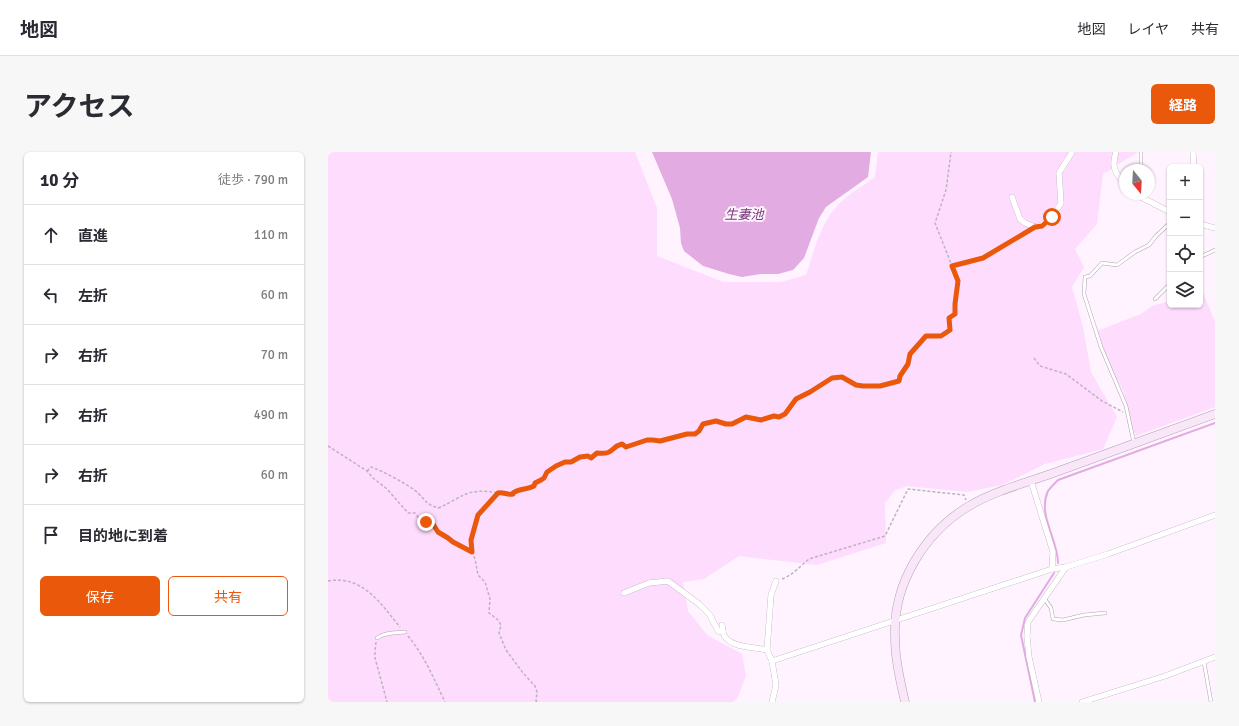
<!DOCTYPE html>
<html lang="ja">
<head>
<meta charset="utf-8">
<style>
	:root { --surface:#fff; --page:#f7f7f7; --text:#2b2b33; --muted:#7c7c81; --line:#e1e1e2; --accent:#ea580c }
	body { margin:0; font-family:Signika,"Noto Sans JP",sans-serif; background:var(--page); color:var(--text) }
	.controls { position:absolute; right:12px; top:12px; display:grid; overflow:hidden; border-radius:6px; box-shadow:0 1px 3px #0004 }
	.controls button { width:36px; height:36px; display:grid; place-items:center; padding:0; border:0; border-bottom:1px solid var(--line); background:var(--surface); color:var(--text); font:20px sans-serif }
	.compass { position:absolute; left:791px; top:12px; width:36px; height:36px; border-radius:50%; background:var(--surface); box-shadow:0 1px 3px #0004; rotate:162deg }
	.stop { position:absolute; width:12px; height:12px; margin:-9px; border:3px solid #ea580c; border-radius:50%; background:#fff }
	.stop.end { background:#ea580c; border-color:#fff; box-shadow:0 1px 4px #0008 }
	.list { margin:0; padding:0; list-style:none }
	h2 { display:flex; justify-content:space-between; align-items:center; height:52px; margin:0; padding:0 16px; font-size:17px }
	h2 small { font-size:13px; font-weight:400; color:var(--muted) }
	.list li { display:grid; grid-template-columns:26px 1fr auto; gap:12px; align-items:center; box-sizing:border-box; height:60px; padding:0 16px; border-top:1px solid var(--line) }
	.list b { display:block; font-size:15px; white-space:nowrap }
	.list em { font-size:13px; font-style:normal; color:var(--muted) }
	.actions { display:flex; gap:8px; padding:12px 16px }
	.actions a { flex:1; padding:9px 0; border:1px solid var(--accent); border-radius:6px; text-align:center; font-size:14px; color:var(--accent) }
	.actions .main { background:var(--accent); color:#fff }
	.icon { flex:none; width:22px; height:22px; fill:none; stroke:currentColor; stroke-width:2; stroke-linecap:round; stroke-linejoin:round }
	.map { position:relative; flex:none; width:887px; height:550px; overflow:hidden; border-radius:6px }
	header { display:flex; align-items:center; gap:24px; box-sizing:border-box; height:56px; padding:0 20px; background:var(--surface); border-bottom:1px solid var(--line) }
	header strong { font-size:19px }
	nav { display:flex; gap:22px; margin-inline-start:auto; font-size:14px }
	.intro { display:flex; align-items:center; justify-content:space-between; box-sizing:border-box; height:96px; padding:0 24px }
	h1 { margin:0; font-size:28px }
	.button { padding:10px 18px; border-radius:6px; background:var(--accent); color:#fff; font-size:14px; font-weight:700 }
	main { display:flex; gap:24px; padding:0 24px }
	aside { flex:1; background:var(--surface); border-radius:6px; box-shadow:0 1px 3px #0004 }
	.map>svg:first-child { display:block }
	.green { fill:#fedcfd }
	.water { fill:#e2abe1 }
	.lines { fill:none; stroke-linecap:round; stroke-linejoin:round }
	.stream { stroke:#e2abe1; stroke-width:2 }
	.lane-casing { stroke:#b0a3b0; stroke-width:4 }
	.street-casing { stroke:#b0a3b0; stroke-width:6 }
	.secondary-casing { stroke:#b0a3b0; stroke-width:9 }
	.path { stroke:#bdb3bd; stroke-width:1.5; stroke-dasharray:3 2; stroke-linecap:butt }
	.lane { stroke:#fff; stroke-width:3 }
	.street { stroke:#fff; stroke-width:5.5 }
	.secondary { stroke:#f9e6f8; stroke-width:8 }
	.route { stroke:#ea580c; stroke-width:5 }
	.labels { text-anchor:middle; stroke-width:4; stroke-linejoin:round; paint-order:stroke }
	.water-label { font-size:13px; font-style:italic; fill:#773778; stroke:#fef3fe }
</style>
</head>
<body>
<header>
<strong>地図</strong>
<nav><a>地図</a><a>レイヤ</a><a>共有</a></nav>
</header>
<div class="intro"><h1>アクセス</h1><a class="button">経路</a></div>
<main>
<aside>
<h2>10 分<small>徒歩 · 790 m</small></h2>
<ul class="list">
<li><svg class="icon" aria-label="ahead" viewBox="0 0 24 24"><path d="M12 20V5M6 11l6-6 6 6"/></svg><div><b>直進</b></div><em>110 m</em></li>
<li><svg class="icon" aria-label="left" viewBox="0 0 24 24"><path d="M17 20v-9H6M10 6l-5 5 5 5"/></svg><div><b>左折</b></div><em>60 m</em></li>
<li><svg class="icon" aria-label="right" viewBox="0 0 24 24"><path d="M7 20v-9h11M14 6l5 5-5 5"/></svg><div><b>右折</b></div><em>70 m</em></li>
<li><svg class="icon" aria-label="right" viewBox="0 0 24 24"><path d="M7 20v-9h11M14 6l5 5-5 5"/></svg><div><b>右折</b></div><em>490 m</em></li>
<li><svg class="icon" aria-label="right" viewBox="0 0 24 24"><path d="M7 20v-9h11M14 6l5 5-5 5"/></svg><div><b>右折</b></div><em>60 m</em></li>
<li><svg class="icon" aria-label="arrive" viewBox="0 0 24 24"><path d="M6 21V4h12l-3 4 3 4H6"/></svg><div><b>目的地に到着</b></div></li>
</ul>
<div class="actions"><a class="main">保存</a><a>共有</a></div>
</aside>
<div class="map">
<svg width="887" height="550" viewBox="0 0 887 550">
	<rect width="100%" height="100%" fill="#fef3fe"/>
	<g class="green">
		<path d="M0,0H307L329,56V104L395,130H453L478,123C486,99 492,72 510,53C520,42 535,34 547,25L550,0H810L775,22L769,72L747,97L756,115L744,135L755,175L763,220L789,265L775,297L717,312L674,333L639,340L579,334L567,338L557,351L558,391L489,413L411,404L376,427L355,430L360,459L379,483L414,502L418,524L409,547L405,550H0Z"/>
		<path d="M872,133L887,170V255L808,284C801,270 800,254 795,239C790,227 782,218 776,207C772,199 769,189 766,180L813,162L824,154L842,149V153H872Z"/>
	</g>
	<path class="water" d="M324,0H543L540,25L498,55L491,66L476,106L465,118L450,122H433L414,125L401,122L375,114L356,99L353,91L352,76L344,47Z"/>
	<g class="lines">
		<g class="stream">
			<path d="M730,411C730,387 709,363 720,339C723,335 727,331 730,328L887,271"/>
			<path d="M707,550L693,483L697,466L726,421"/>
		</g>
		<g class="lane-casing">
			<g id="lane">
				<path d="M813,1V18"/>
				<path d="M872,105L887,98"/>
				<path d="M827,147L842,132"/>
				<path d="M806,291L798,254L773,195L756,142L757,125L762,124L774,111L789,113L807,100L821,93L828,84L842,71"/>
				<path d="M716,446L723,456L725,467L735,468L756,463L777,461"/>
				<path d="M49,486C57,480 68,481 77,480"/>
				<path d="M876,510L883,550"/>
			</g>
		</g>
		<g class="street-casing">
			<g id="street">
				<path d="M788,0C783,15 787,21 797,32"/>
				<path d="M865,0L866,15"/>
				<path d="M807,42L842,60"/>
				<path d="M684,45L692,67L697,71L707,75L714,73L724,65L733,51L731,21L744,0"/>
				<path d="M872,72L887,76"/>
				<path d="M703,329L725,400L724,417"/>
				<path d="M296,441L321,431L340,429L371,452L382,463L390,479L395,480C398,496 426,495 439,498L444,509"/>
				<path d="M394,473L395,480"/>
				<path d="M439,498L443,443L448,429"/>
				<path d="M444,550L448,533L444,509L724,417L738,415L780,402L887,363"/>
				<path d="M711,550L701,505L699,484L700,470L738,415"/>
				<path d="M754,550L837,524L887,505"/>
			</g>
		</g>
		<g class="secondary-casing">
			<path id="secondary" d="M577,550C572,528 567,507 567,484C565,432 596,381 641,354C668,338 701,330 731,319C783,300 835,281 887,262"/>
		</g>
		<g class="path">
			<path d="M624,114L655,105L700,79"/>
			<path d="M706,206L712,214L738,222L774,249L795,260"/>
			<path d="M0,294L39,319L45,326L59,337L80,361H87L97,375L100,367L103,369L110,380L120,386L125,391L144,400"/>
			<path d="M39,319L43,315C53,318 83,334 90,341C98,349 98,352 110,356C136,345 138,335 171,341"/>
			<path d="M454,427C465,423 472,414 481,407L557,384L580,337L636,343L638,348"/>
			<path d="M0,429C35,423 52,451 72,475"/>
			<path d="M80,484C96,503 106,527 117,550"/>
			<path d="M48,490L47,499V506L59,550"/>
			<path d="M209,550L208,549L209,540L207,534L195,521L178,498L171,481L173,473L170,468L161,461L162,447L157,430L150,423L147,407L144,400L143,388L150,363L171,341C176,340 179,343 185,342V341C191,336 199,338 206,334L207,331L213,329L216,326L219,320L228,314L237,310H243L252,305L260,304L263,306L269,301C287,303 282,295 294,292L298,295L319,288H325L332,289L359,282H367L371,279L375,272L388,269L398,272H404L418,265L433,268L446,264L451,265L457,263L469,247L482,240L503,226L515,225L528,233L535,234H552L571,229L572,225L580,213L582,202L598,184H613L621,178V166L627,162V152L630,129L607,71L618,38L623,0"/>
		</g>
		<use href="#lane" class="lane"/>
		<use href="#street" class="street"/>
		<use href="#secondary" class="secondary"/>
	</g>
	<g class="lines">
		<path class="route" d="M98,370L100,367L103,369L110,380L120,386L125,390L144,400L143,388L150,363L170,341C176,340 179,343 185,342V341C192,336 199,338 206,334L207,331L213,328L216,326L219,320L228,314L237,310H243L252,305L260,304L263,306L269,301C287,303 282,295 294,292L298,295L319,288H325L332,289L359,282H367L371,279L375,272L388,269L398,272H404L418,265L433,268L446,264L451,265L457,262L468,247L482,240L504,226L514,225L528,233L535,234H552L571,229L572,224L580,212L582,202L598,184H613L622,178L621,166L627,162V152L630,129L624,114L655,106L707,75L714,74L724,65"/>
	</g>
	<g class="labels">
		<g class="water-label">
			<text x="416" y="67">生妻池</text>
		</g>
	</g>
</svg>
<div class="controls">
<button>+</button>
<button>−</button>
<button><svg class="icon" aria-label="locate" viewBox="0 0 24 24"><circle cx="12" cy="12" r="6"/><path d="M12 2v4M12 18v4M2 12h4M18 12h4"/></svg></button>
<button><svg class="icon" aria-label="layers" viewBox="0 0 24 24"><path d="M12 4l9 5-9 5-9-5zM3 14l9 5 9-5"/></svg></button>
</div>
<svg class="compass" viewBox="-18 -18 36 36"><path d="M0-13l5 13h-10z" fill="#e53935"/><path d="M0 13l5-13h-10z" fill="#7c7c81"/></svg>
<div class="stop" style="left:724px;top:65px"></div>
<div class="stop end" style="left:98px;top:370px"></div>
</div>
</main>
</body>
</html>
